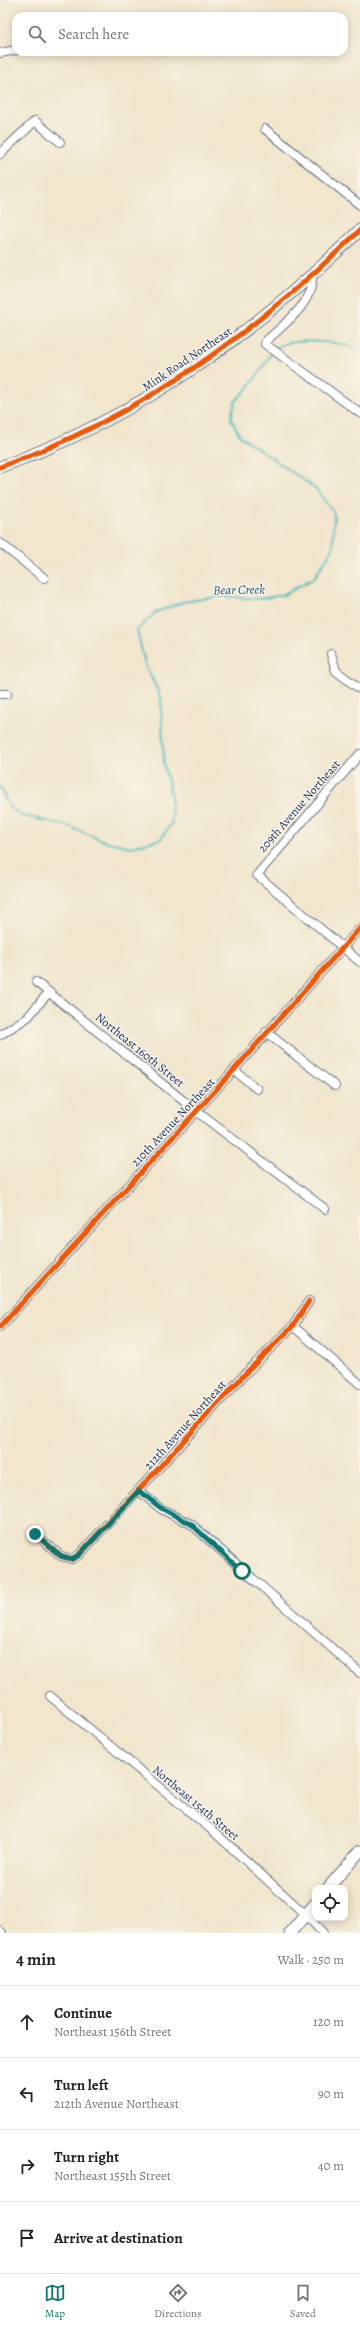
<!DOCTYPE html>
<html lang="en">
<head>
<meta charset="utf-8">
<style>
	:root { --surface:#fff; --page:#f6f6f6; --text:#222; --muted:#767676; --line:#e0e0e0; --accent:#0f766e }
	body { margin:0; font-family:Alegreya,serif; background:var(--page); color:var(--text) }
	.controls { position:absolute; right:12px; bottom:12px; display:grid; overflow:hidden; border-radius:8px; box-shadow:0 2px 10px #0003 }
	.controls button { width:36px; height:36px; display:grid; place-items:center; padding:0; border:0; border-bottom:1px solid var(--line); background:var(--surface); color:var(--text); font:20px sans-serif }
	.stop { position:absolute; width:12px; height:12px; margin:-9px; border:3px solid #0f766e; border-radius:50%; background:#fff }
	.stop.end { background:#0f766e; border-color:#fff; box-shadow:0 1px 4px #0008 }
	.list { margin:0; padding:0; list-style:none }
	h2 { display:flex; justify-content:space-between; align-items:center; height:52px; margin:0; padding:0 16px; font-size:17px }
	h2 small { font-size:13px; font-weight:400; color:var(--muted) }
	.list li { display:grid; grid-template-columns:26px 1fr auto; gap:12px; align-items:center; box-sizing:border-box; height:72px; padding:0 16px; border-top:1px solid var(--line) }
	.list b { display:block; font-size:15px; white-space:nowrap }
	.list p { margin:0; font-size:13px; white-space:nowrap; color:var(--muted) }
	.list em { font-size:13px; font-style:normal; color:var(--muted) }
	.icon { flex:none; width:22px; height:22px; fill:none; stroke:currentColor; stroke-width:2; stroke-linecap:round; stroke-linejoin:round }
	.map { position:relative; flex:none; width:360px; height:1933px; overflow:hidden }
	.search { position:absolute; background:var(--surface); box-shadow:0 2px 10px #0003; left:12px; right:12px; top:12px; height:44px; display:flex; align-items:center; gap:10px; box-sizing:border-box; padding:0 14px; border-radius:12px; color:var(--muted); font-size:15px }
	.sheet { height:340px; background:var(--surface) }
	nav { display:flex; justify-content:space-around; align-items:center; box-sizing:border-box; height:56px; border-top:1px solid var(--line); background:var(--surface); font-size:11px; color:var(--muted) }
	nav a { display:grid; justify-items:center; gap:2px }
	nav .on { color:var(--accent) }
	.map>svg:first-child { display:block }
	.lines { fill:none; stroke-linecap:round; stroke-linejoin:round }
	.stream { stroke:#46b6bf; stroke-width:2 }
	.street-casing { stroke:#666f84; stroke-width:10 }
	.secondary-casing { stroke:#666f84; stroke-width:13 }
	.street { stroke:#fff; stroke-width:8 }
	.secondary { stroke:#fff; stroke-width:11 }
	.cycleway-casing { stroke:#f7f3e8; stroke-width:8 }
	.cycleway { stroke:#e8590c; stroke-width:5 }
	.route { stroke:#0f766e; stroke-width:5 }
	.labels { text-anchor:middle; stroke-width:3; stroke-linejoin:round; paint-order:stroke }
	.street-label { font-size:12px; fill:#1b2f5e; stroke:#f7f3e8 }
	.water-label { font-size:13px; font-style:italic; fill:#28587b; stroke:#f7f3e8 }
</style>
</head>
<body>
<div class="map">
<svg width="360" height="1933" viewBox="0 0 360 1933">
	<rect width="100%" height="100%" fill="#f7f3e8"/>
	<filter id="ink" filterUnits="userSpaceOnUse"><feTurbulence type="fractalNoise" baseFrequency=".025" numOctaves="2"/><feDisplacementMap in="SourceGraphic" scale="8" xChannelSelector="R" yChannelSelector="G"/><feConvolveMatrix kernelMatrix="1 2 1 2 8 2 1 2 1" color-interpolation-filters="sRGB"/></filter>
	<filter id="wash" filterUnits="userSpaceOnUse"><feTurbulence type="fractalNoise" baseFrequency=".012" numOctaves="4" result="noise"/><feDisplacementMap in="SourceGraphic" scale="16" xChannelSelector="R" yChannelSelector="G"/><feGaussianBlur stdDeviation="0.9" result="paint"/><feColorMatrix in="noise" values="0 0 0 0 0 0 0 0 0 0 0 0 0 0 0 0 0 1.4 0 .05"/><feComposite in="paint" operator="in"/></filter>
	<g filter="url(#wash)">
		<rect width="100%" height="100%" fill="#f1e5cb"/>
		<g class="lines">
			<g class="stream">
				<path d="M276,348C291,337 345,341 360,351"/>
				<path d="M0,787L9,807L23,816L68,826L104,841L131,847L161,839L172,822L171,795L164,765L161,698L145,664L137,630L156,612L183,602L222,596L259,599L283,595L314,578L333,548L334,513L315,488L240,436L231,418L235,402L252,383L272,353"/>
			</g>
		</g>
	</g>
	<g filter="url(#ink)">
		<g class="lines">
			<g class="street-casing">
				<g id="street">
					<path d="M0,53L16,50"/>
					<path d="M265,129L360,205"/>
					<path d="M0,154L35,121L60,142"/>
					<path d="M312,277C313,304 284,324 266,341L265,344L360,413"/>
					<path d="M0,543L44,578"/>
					<path d="M331,654L336,671L360,689"/>
					<path d="M0,694H7"/>
					<path d="M360,754L257,875L360,962"/>
					<path d="M36,982L196,1111L325,1209"/>
					<path d="M266,1032L335,1086"/>
					<path d="M0,1035L28,1017L49,992"/>
					<path d="M234,1070L257,1089"/>
					<path d="M293,1326L360,1384"/>
					<path d="M0,1327L234,1070L360,928"/>
					<path d="M139,1491L161,1509L191,1524L360,1673"/>
					<path d="M35,1534L61,1556L72,1559L79,1555L244,1375L293,1326L309,1301"/>
					<path d="M50,1696L213,1831L306,1915L323,1933"/>
					<path d="M0,1931L2,1933"/>
				</g>
			</g>
			<g class="secondary-casing">
				<g id="secondary">
					<path d="M0,467C142,416 253,334 360,230"/>
					<path d="M328,1888L360,1851"/>
					<path d="M290,1933L315,1904"/>
				</g>
			</g>
			<use href="#street" class="street"/>
			<use href="#secondary" class="secondary"/>
			<g class="cycleway-casing">
				<g id="cycleway">
					<path d="M0,467C142,416 253,334 360,230"/>
					<path d="M0,1327L234,1070L360,928"/>
					<path d="M35,1534L61,1556L72,1559L79,1555L244,1375L293,1326L309,1301"/>
				</g>
			</g>
			<use href="#cycleway" class="cycleway"/>
		</g>
	</g>
	<g class="lines" filter="url(#ink)">
		<path class="route" d="M35,1534L61,1556L72,1559L79,1555L139,1491L161,1508L191,1524L242,1571"/>
	</g>
	<g class="labels">
		<g class="street-label">
			<text transform="translate(187 359) rotate(-34)" y="4">Mink Road Northeast</text>
			<text transform="translate(299 806) rotate(-49)" y="4">209th Avenue Northeast</text>
			<text transform="translate(140 1050) rotate(39)" y="4">Northeast 160th Street</text>
			<text transform="translate(173 1122) rotate(-47)" y="4">210th Avenue Northeast</text>
			<text transform="translate(185 1425) rotate(-48)" y="4">212th Avenue Northeast</text>
			<text transform="translate(196 1803) rotate(40)" y="4">Northeast 154th Street</text>
		</g>
		<g class="water-label">
			<text transform="translate(239 589) rotate(-1)" y="5">Bear Creek</text>
		</g>
	</g>
</svg>
<div class="controls">
<button><svg class="icon" aria-label="locate" viewBox="0 0 24 24"><circle cx="12" cy="12" r="6"/><path d="M12 2v4M12 18v4M2 12h4M18 12h4"/></svg></button>
</div>
<div class="stop" style="left:242px;top:1571px"></div>
<div class="stop end" style="left:35px;top:1534px"></div>
<div class="search"><svg class="icon" aria-label="search" viewBox="0 0 24 24"><circle cx="10" cy="10" r="6"/><path d="M15 15l6 6"/></svg>Search here</div>
</div>
<section class="sheet">
<h2>4 min<small>Walk · 250 m</small></h2>
<ul class="list">
<li><svg class="icon" aria-label="ahead" viewBox="0 0 24 24"><path d="M12 20V5M6 11l6-6 6 6"/></svg><div><b>Continue</b><p>Northeast 156th Street</p></div><em>120 m</em></li>
<li><svg class="icon" aria-label="left" viewBox="0 0 24 24"><path d="M17 20v-9H6M10 6l-5 5 5 5"/></svg><div><b>Turn left</b><p>212th Avenue Northeast</p></div><em>90 m</em></li>
<li><svg class="icon" aria-label="right" viewBox="0 0 24 24"><path d="M7 20v-9h11M14 6l5 5-5 5"/></svg><div><b>Turn right</b><p>Northeast 155th Street</p></div><em>40 m</em></li>
<li><svg class="icon" aria-label="arrive" viewBox="0 0 24 24"><path d="M6 21V4h12l-3 4 3 4H6"/></svg><div><b>Arrive at destination</b></div></li>
</ul>
</section>
<nav>
<a class="on"><svg class="icon" aria-label="map" viewBox="0 0 24 24"><path d="M3 6l6-2 6 2 6-2v14l-6 2-6-2-6 2zM9 4v14M15 6v14"/></svg>Map</a>
<a><svg class="icon" aria-label="directions" viewBox="0 0 24 24"><path d="M12 3l9 9-9 9-9-9zM9 14v-3h6M13 9l2 2-2 2"/></svg>Directions</a>
<a><svg class="icon" aria-label="saved" viewBox="0 0 24 24"><path d="M7 4h10v16l-5-4-5 4z"/></svg>Saved</a>
</nav>
</body>
</html>
